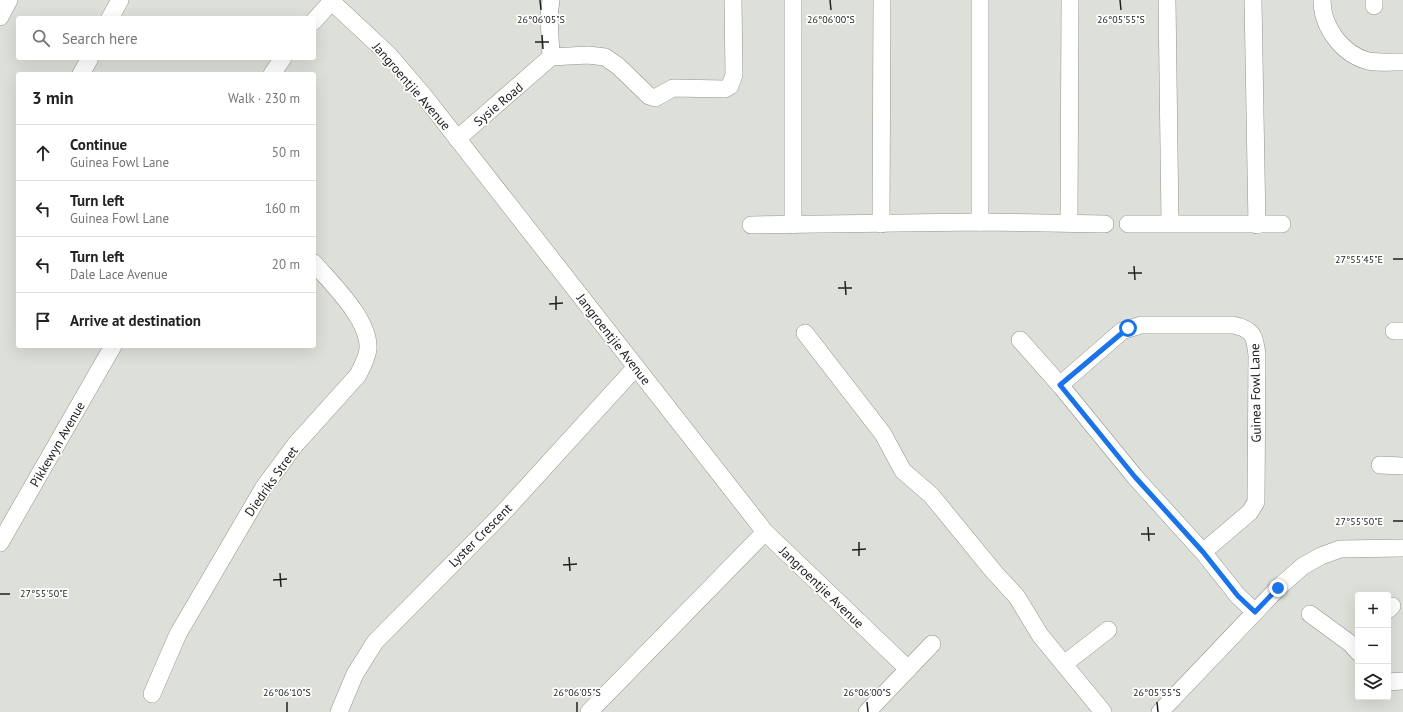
<!DOCTYPE html>
<html lang="en">
<head>
<meta charset="utf-8">
<style>
	:root { --surface:#fff; --page:#f2f2f2; --text:#222; --muted:#767676; --line:#e0e0e0 }
	body { margin:0; font-family:"PT Sans",sans-serif; background:var(--page); color:var(--text) }
	.controls { position:absolute; right:12px; bottom:12px; display:grid; overflow:hidden; border-radius:4px; box-shadow:0 4px 16px #0002 }
	.controls button { width:36px; height:36px; display:grid; place-items:center; padding:0; border:0; border-bottom:1px solid var(--line); background:var(--surface); color:var(--text); font:20px sans-serif }
	.stop { position:absolute; width:12px; height:12px; margin:-9px; border:3px solid #1a73e8; border-radius:50%; background:#fff }
	.stop.end { background:#1a73e8; border-color:#fff; box-shadow:0 1px 4px #0008 }
	.list { margin:0; padding:0; list-style:none }
	h2 { display:flex; justify-content:space-between; align-items:center; height:52px; margin:0; padding:0 16px; font-size:17px }
	h2 small { font-size:13px; font-weight:400; color:var(--muted) }
	.list li { display:grid; grid-template-columns:26px 1fr auto; gap:12px; align-items:center; box-sizing:border-box; height:56px; padding:0 16px; border-top:1px solid var(--line) }
	.list b { display:block; font-size:15px; white-space:nowrap }
	.list p { margin:0; font-size:13px; white-space:nowrap; color:var(--muted) }
	.list em { font-size:13px; font-style:normal; color:var(--muted) }
	.icon { flex:none; width:22px; height:22px; fill:none; stroke:currentColor; stroke-width:2; stroke-linecap:round; stroke-linejoin:round }
	.map { position:relative; flex:none; width:1403px; height:712px; overflow:hidden }
	.search { position:absolute; background:var(--surface); box-shadow:0 4px 16px #0002; left:16px; top:16px; width:300px; height:44px; display:flex; align-items:center; gap:10px; box-sizing:border-box; padding:0 14px; border-radius:4px; color:var(--muted); font-size:15px }
	.panel { position:absolute; background:var(--surface); box-shadow:0 4px 16px #0002; left:16px; top:72px; width:300px; height:276px; border-radius:4px }
	.map>svg:first-child { display:block }
	.lines { fill:none; stroke-linecap:round; stroke-linejoin:round }
	.minor-casing { stroke:#90938c; stroke-width:18 }
	.minor { stroke:#fff; stroke-width:17 }
	.route { stroke:#1a73e8; stroke-width:5 }
	.ticks { fill:none; stroke:#20211e; stroke-width:1.5 }
	.labels { text-anchor:middle; stroke-width:3.5; stroke-linejoin:round; paint-order:stroke }
	.street-label { font-size:13px; fill:#20211e; stroke:#fff }
	.ticks-label { font-size:10px; text-anchor:middle; fill:#20211e; stroke:#fff; stroke-width:3.5; stroke-linejoin:round; paint-order:stroke }
</style>
</head>
<body>
<div class="map">
<svg width="1403" height="712" viewBox="0 0 1403 712">
	<rect width="100%" height="100%" fill="#dde0d8"/>
	<g class="lines">
		<g class="minor-casing">
			<g id="minor">
				<path d="M330,0L389,55L424,96L765,532L908,669"/>
				<path d="M1167,0L1170,223"/>
				<path d="M1253,0L1257,225"/>
				<path d="M1322,0C1322,27 1342,54 1368,61C1380,63 1392,62 1403,62"/>
				<path d="M1374,6V0"/>
				<path d="M0,17L9,0"/>
				<path d="M110,18L120,0"/>
				<path d="M314,21L331,2"/>
				<path d="M551,57L549,16L551,0"/>
				<path d="M81,74L90,58"/>
				<path d="M272,74L283,58"/>
				<path d="M457,139L551,57L588,55L605,57L618,66L649,96L655,98L673,88L725,89L730,86L734,75L733,0"/>
				<path d="M980,222V0"/>
				<path d="M1069,223L1070,0"/>
				<path d="M881,224L882,0"/>
				<path d="M1128,224H1282"/>
				<path d="M751,225L980,222L1105,224"/>
				<path d="M793,225V0"/>
				<path d="M1394,331H1403"/>
				<path d="M805,333L883,434L903,471L931,495L994,572L1017,597L1040,635L1103,712"/>
				<path d="M1020,340L1060,385"/>
				<path d="M1380,465L1403,466"/>
				<path d="M0,543L113,346"/>
				<path d="M1203,552L1135,477L1060,385L1122,331L1141,325H1233C1253,329 1255,336 1257,355L1256,502L1250,512L1203,552L1238,596L1255,612"/>
				<path d="M1388,610L1392,606"/>
				<path d="M1310,614L1351,644L1358,652"/>
				<path d="M1064,664L1108,630"/>
				<path d="M1388,682L1403,681"/>
				<path d="M152,694L178,634L264,487L295,445L358,375C362,367 367,358 368,349C370,320 332,284 314,263"/>
				<path d="M339,712L355,674L375,642L502,514L636,367"/>
				<path d="M589,712L765,532"/>
				<path d="M867,712L932,644"/>
				<path d="M1160,712L1278,588L1303,566L1321,556L1340,549L1403,548"/>
			</g>
		</g>
		<use href="#minor" class="minor"/>
	</g>
	<g class="lines">
		<path class="route" d="M1128,328L1060,385L1135,477L1203,552L1238,596L1255,612L1278,588"/>
	</g>
	<path class="ticks" d="M540,0L541,10M830,0L831,10M1120,0L1121,10M542,35L543,49M535,42H549M1393,259H1403M1134,266L1135,280M1128,273H1142M845,281L846,295M838,288H852M556,296V310M549,304L563,303M1393,521H1403M1148,527L1149,541M1141,534H1155M859,542V556M852,550L866,549M569,557L570,571M563,565L577,564M280,573L281,587M273,580L287,579M0,594H10M287,702V712M577,702V712M867,702L868,712M1157,702L1158,712"/>
	<g class="labels">
		<g class="street-label">
			<text transform="translate(412 86) rotate(49)" y="5">Jangroentjie Avenue</text>
			<text transform="translate(498 104) rotate(-40)" y="5">Sysie Road</text>
			<text transform="translate(614 339) rotate(52)" y="5">Jangroentjie Avenue</text>
			<text transform="translate(1255 393) rotate(-91)" y="5">Guinea Fowl Lane</text>
			<text transform="translate(57 444) rotate(-60)" y="5">Pikkewyn Avenue</text>
			<text transform="translate(271 481) rotate(-55)" y="5">Diedriks Street</text>
			<text transform="translate(480 535) rotate(-45)" y="5">Lyster Crescent</text>
			<text transform="translate(822 587) rotate(44)" y="5">Jangroentjie Avenue</text>
		</g>
	</g>
	<g class="ticks-label">
		<text x="541" y="23">26°06'05"S</text>
		<text x="831" y="23">26°06'00"S</text>
		<text x="1121" y="23">26°05'55"S</text>
		<text x="1359" y="263">27°55'45"E</text>
		<text x="1359" y="525">27°55'50"E</text>
		<text x="44" y="597">27°55'50"E</text>
		<text x="287" y="696">26°06'10"S</text>
		<text x="577" y="696">26°06'05"S</text>
		<text x="867" y="696">26°06'00"S</text>
		<text x="1157" y="696">26°05'55"S</text>
	</g>
</svg>
<div class="controls">
<button>+</button>
<button>−</button>
<button><svg class="icon" aria-label="layers" viewBox="0 0 24 24"><path d="M12 4l9 5-9 5-9-5zM3 14l9 5 9-5"/></svg></button>
</div>
<div class="stop" style="left:1128px;top:328px"></div>
<div class="stop end" style="left:1278px;top:588px"></div>
<div class="search"><svg class="icon" aria-label="search" viewBox="0 0 24 24"><circle cx="10" cy="10" r="6"/><path d="M15 15l6 6"/></svg>Search here</div>
<section class="panel">
<h2>3 min<small>Walk · 230 m</small></h2>
<ul class="list">
<li><svg class="icon" aria-label="ahead" viewBox="0 0 24 24"><path d="M12 20V5M6 11l6-6 6 6"/></svg><div><b>Continue</b><p>Guinea Fowl Lane</p></div><em>50 m</em></li>
<li><svg class="icon" aria-label="left" viewBox="0 0 24 24"><path d="M17 20v-9H6M10 6l-5 5 5 5"/></svg><div><b>Turn left</b><p>Guinea Fowl Lane</p></div><em>160 m</em></li>
<li><svg class="icon" aria-label="left" viewBox="0 0 24 24"><path d="M17 20v-9H6M10 6l-5 5 5 5"/></svg><div><b>Turn left</b><p>Dale Lace Avenue</p></div><em>20 m</em></li>
<li><svg class="icon" aria-label="arrive" viewBox="0 0 24 24"><path d="M6 21V4h12l-3 4 3 4H6"/></svg><div><b>Arrive at destination</b></div></li>
</ul>
</section>
</div>
</body>
</html>
